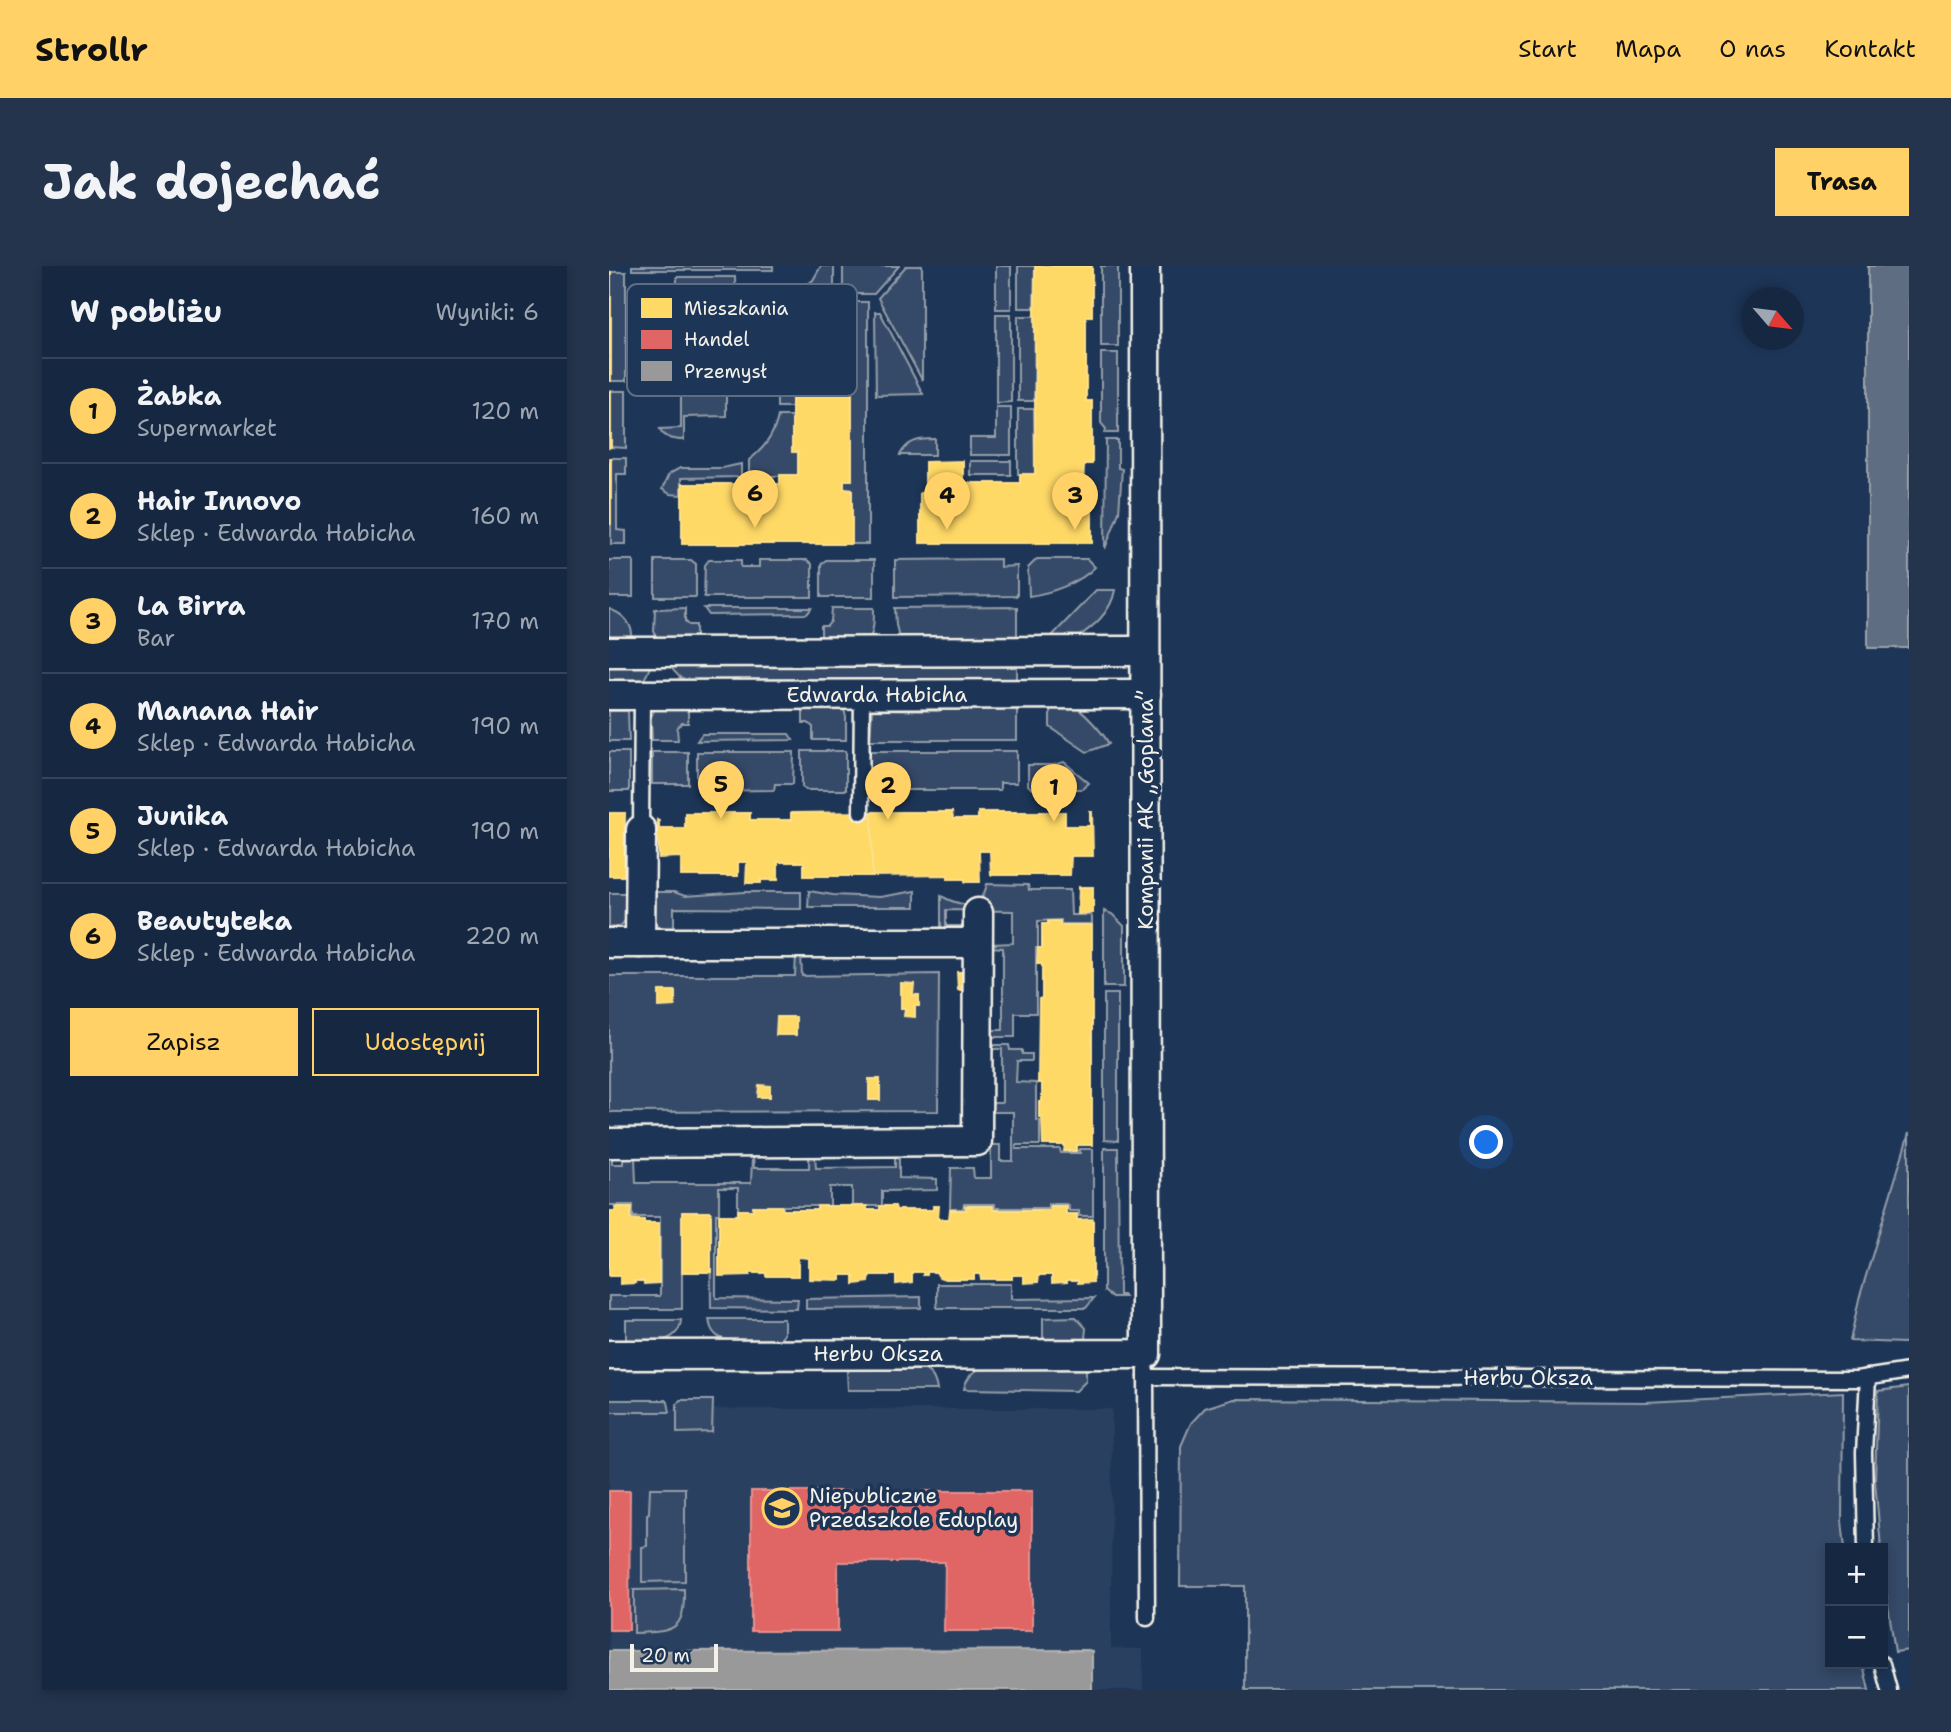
<!DOCTYPE html>
<html lang="pl">
<head>
<meta charset="utf-8">
<style>
	:root { --surface:#162841; --page:#23344c; --text:#f1f3f6; --muted:#9ea6b1; --line:#35445a; --accent:#ffd166 }
	body { margin:0; font-family:"Shantell Sans",sans-serif; background:var(--page); color:var(--text) }
	.controls { position:absolute; right:21px; bottom:21px; display:grid; overflow:hidden; border-radius:0px; box-shadow:0 4px 10px #0003 }
	.controls button { width:63px; height:63px; display:grid; place-items:center; padding:0; border:0; border-bottom:2px solid var(--line); background:var(--surface); color:var(--text); font:35px sans-serif }
	.compass { position:absolute; left:1132px; top:21px; width:63px; height:63px; border-radius:50%; background:var(--surface); box-shadow:0 4px 10px #0003; rotate:118deg }
	.scale { position:absolute; left:21px; bottom:18px; width:88px; box-sizing:border-box; padding-left:7px; border:4px solid #f4f1e8; border-top:0; font-size:19px; line-height:24px; white-space:nowrap; color:#f4f1e8; -webkit-text-stroke:5px #1d3557; paint-order:stroke }
	.you { position:absolute; left:878px; top:877px; width:24px; height:24px; margin:-18px; border:5px solid #fff; border-radius:50%; background:#1a73e8; box-shadow:0 0 0 10px #1a73e833 }
	.badge { display:grid; place-items:center; width:46px; height:46px; border-radius:50%; background:var(--accent); color:#111; font-size:23px; font-weight:700 }
	.pin { position:absolute; translate:-50% -58px; filter:drop-shadow(0 2px 4px #0008) }
	.pin::after { content:''; position:absolute; top:37px; width:24px; height:21px; background:inherit; clip-path:polygon(0 0,100% 0,50% 100%) }
	.list { margin:0; padding:0; list-style:none }
	h2 { display:flex; justify-content:space-between; align-items:center; height:91px; margin:0; padding:0 28px; font-size:30px }
	h2 small { font-size:23px; font-weight:400; color:var(--muted) }
	.list li { display:grid; grid-template-columns:46px 1fr auto; gap:21px; align-items:center; box-sizing:border-box; height:105px; padding:0 28px; border-top:2px solid var(--line) }
	.list b { display:block; font-size:26px; white-space:nowrap }
	.list p { margin:0; font-size:23px; white-space:nowrap; color:var(--muted) }
	.list em { font-size:23px; font-style:normal; color:var(--muted) }
	.actions { display:flex; gap:14px; padding:21px 28px }
	.actions a { flex:1; padding:16px 0; border:2px solid var(--accent); border-radius:0px; text-align:center; font-size:24px; color:var(--accent) }
	.actions .main { background:var(--accent); color:#111 }
	.map { position:relative; flex:none; width:1300px; height:1424px; overflow:hidden; border-radius:0px }
	header { display:flex; align-items:center; gap:42px; box-sizing:border-box; height:98px; padding:0 35px; background:var(--accent); color:#111 }
	header strong { font-size:33px }
	nav { display:flex; gap:38px; margin-inline-start:auto; font-size:24px }
	.intro { display:flex; align-items:center; justify-content:space-between; box-sizing:border-box; height:168px; padding:0 42px }
	h1 { margin:0; font-size:49px }
	.button { padding:18px 32px; border-radius:0px; background:var(--accent); color:#111; font-size:24px; font-weight:700 }
	main { display:flex; gap:42px; padding:0 42px }
	aside { flex:1; background:var(--surface); border-radius:0px; box-shadow:0 4px 10px #0003 }
	.map>svg:first-child { display:block }
	.built { fill:#2a4060 }
	.green { fill:#354a67; stroke:#949ea8; stroke-width:2 }
	.water { fill:#5e6d82; stroke:#9aa2ab; stroke-width:2 }
	.homes { fill:#ffd966; stroke:#fce08d; stroke-width:2 }
	.shops { fill:#e06666; stroke:#e6908d; stroke-width:2 }
	.industry { fill:#999; stroke:#b4b3b1; stroke-width:2 }
	.lines { fill:none; stroke-linecap:round; stroke-linejoin:round }
	.service-casing { stroke:#f4f1e8; stroke-width:19 }
	.minor-casing { stroke:#f4f1e8; stroke-width:33 }
	.service { stroke:#1d3557; stroke-width:14 }
	.minor { stroke:#1d3557; stroke-width:28 }
	.labels { text-anchor:middle; stroke-width:7; stroke-linejoin:round; paint-order:stroke }
	.street-label { font-size:21px; fill:#f4f1e8; stroke:#1d3557 }
	.poi-label { font-size:21px; fill:#f4f1e8; stroke:#1d3557; text-anchor:start }
	.key { fill:#1d3557; stroke:#5e6d82; stroke-width:2 }
	.key-label { font-size:19px; fill:#f4f1e8 }
</style>
</head>
<body>
<header>
<strong>Strollr</strong>
<nav><a>Start</a><a>Mapa</a><a>O nas</a><a>Kontakt</a></nav>
</header>
<div class="intro"><h1>Jak dojechać</h1><a class="button">Trasa</a></div>
<main>
<aside>
<h2>W pobliżu<small>Wyniki: 6</small></h2>
<ul class="list">
<li><span class="badge">1</span><div><b>Żabka</b><p>Supermarket</p></div><em>120 m</em></li>
<li><span class="badge">2</span><div><b>Hair Innovo</b><p>Sklep · Edwarda Habicha</p></div><em>160 m</em></li>
<li><span class="badge">3</span><div><b>La Birra</b><p>Bar</p></div><em>170 m</em></li>
<li><span class="badge">4</span><div><b>Manana Hair</b><p>Sklep · Edwarda Habicha</p></div><em>190 m</em></li>
<li><span class="badge">5</span><div><b>Junika</b><p>Sklep · Edwarda Habicha</p></div><em>190 m</em></li>
<li><span class="badge">6</span><div><b>Beautyteka</b><p>Sklep · Edwarda Habicha</p></div><em>220 m</em></li>
</ul>
<div class="actions"><a class="main">Zapisz</a><a>Udostępnij</a></div>
</aside>
<div class="map">
<svg width="1300" height="1424" viewBox="0 0 1300 1424">
	<rect width="100%" height="100%" fill="#1d3557"/>
	<filter id="ink" filterUnits="userSpaceOnUse"><feTurbulence type="fractalNoise" baseFrequency=".0143" numOctaves="2"/><feDisplacementMap in="SourceGraphic" scale="14" xChannelSelector="R" yChannelSelector="G"/><feConvolveMatrix kernelMatrix="1 2 1 2 8 2 1 2 1" color-interpolation-filters="sRGB"/></filter>
	<g filter="url(#ink)">
		<path class="built" d="M0,1143H503L502,1382L534,1383V1424H0Z"/>
		<g class="green">
			<rect x="23" y="0" width="141" height="4"/>
			<path d="M212,0H225V28H193V23L204,14Z"/>
			<path d="M234,0H290L265,28H234Z"/>
			<path d="M297,0H313V114L269,32Z"/>
			<rect x="387" y="0" width="15" height="43"/>
			<path d="M409,0H426L425,42H409Z"/>
			<rect x="492" y="0" width="17" height="80"/>
			<rect x="2" y="6" width="15" height="109"/>
			<path d="M68,11H126L128,106L117,107V150L75,151V174C65,174 55,172 51,163L72,162V109H50L49,101L57,90L71,86L72,108L115,107L114,41H71V63C57,61 49,52 47,38H68Z"/>
			<path d="M182,36H259V278H243V223L235,222V214L243,213V63H224V57L183,141H168V52L174,42Z"/>
			<path d="M266,46H271L314,128L267,129Z"/>
			<path d="M387,48H402V136L387,137Z"/>
			<path d="M409,50H426L425,135H409Z"/>
			<path d="M492,87H509V167H496L497,163L492,157Z"/>
			<path d="M2,125H17V182L2,181Z"/>
			<path d="M387,141H402V189H361V172H387Z"/>
			<path d="M409,143H425L426,208H409Z"/>
			<path d="M169,150H183L184,186H189V209L140,211V194C155,183 165,170 169,150Z"/>
			<path d="M326,173V189H291C299,174 310,173 326,173Z"/>
			<path d="M497,174H509V202L513,203L510,246L496,283Z"/>
			<path d="M2,192H17V208H8V264L17,265V278H2Z"/>
			<rect x="361" y="195" width="41" height="14"/>
			<path d="M132,198V211L72,212V229L61,228L53,223L60,208L71,202H113Z"/>
			<path d="M391,293V301L408,300V330L286,331V294Z"/>
			<path d="M428,293H478L486,301C471,317 442,327 420,330L419,302Z"/>
			<rect x="0" y="294" width="24" height="37"/>
			<path d="M46,294H82L87,298V331H46Z"/>
			<path d="M100,294H132V301H150V294H198L203,298V331H95L96,299Z"/>
			<path d="M217,294H265V331H212V298Z"/>
			<path d="M487,324H506C502,347 484,361 465,374L441,372Z"/>
			<path d="M408,341V380L362,376L361,370L290,371L287,359L286,342Z"/>
			<path d="M76,342V355L80,359H87V377L48,373L45,365L46,343Z"/>
			<path d="M95,342H203L198,348L100,349Z"/>
			<path d="M223,342H265C265,354 265,366 259,376L212,377V360H218L222,355Z"/>
			<path d="M0,343C12,347 21,355 23,367L20,376L0,377Z"/>
			<path d="M0,398H42L38,408L32,418H0Z"/>
			<path d="M60,398H408V417L82,418C72,414 66,408 60,398Z"/>
			<path d="M408,434V474H261L263,444L330,445V439Z"/>
			<path d="M441,434C449,436 457,437 464,440C474,444 495,468 500,478L478,486L441,461Z"/>
			<path d="M47,440H79V457H73L68,462L69,474H43L42,451Z"/>
			<path d="M194,440H234L237,451V474H204V461L199,457H194Z"/>
			<path d="M0,445H19L20,475H0Z"/>
			<path d="M93,468H180L184,474L88,475Z"/>
			<path d="M193,485H237V524H197L193,521Z"/>
			<path d="M261,485H408V517H391V524H261Z"/>
			<rect x="0" y="486" width="20" height="39"/>
			<rect x="43" y="486" width="36" height="32"/>
			<path d="M88,486H185L184,518H166L165,524L93,525L88,520Z"/>
			<path d="M455,496L480,517L473,523H423L419,519V499H445Z"/>
			<path d="M378,618L419,619L420,624H461L462,649H481L483,651V658H452V654L429,655V682H427V747H406V771H383V764H394V682L382,681L383,678L404,677V645L337,644V660H358L359,663L332,664V630C351,640 372,646 378,618Z"/>
			<path d="M200,625L224,629L271,631L306,625V641H199Z"/>
			<path d="M44,626H65L76,630L136,626H192V643L65,642V665L49,660L45,653Z"/>
			<path d="M0,627H20C20,642 20,663 0,664Z"/>
			<path d="M495,645L503,648L515,660V721H495Z"/>
			<path d="M187,688H192L193,710L330,708L329,845L0,846V710H186Z"/>
			<path d="M495,728H509V875L495,874Z"/>
			<path d="M382,779H400L401,784H413V788H423V795H408L407,816L427,817V854H431V879H407V883H451L452,887H471V883H484V950H470V945H460V940L457,938H439V942H386V938H355L354,943H341L342,902H364L365,912H382V881L384,879H391V895H404V846H383L382,837H393V783H382Z"/>
			<path d="M1300,867V1075L1295,1077L1241,1075L1250,1033Z"/>
			<path d="M495,882H509L510,1029H515L516,1031H502L495,1025Z"/>
			<path d="M206,889L207,902L286,901V891H290V912L328,913V924L273,925V940H243V921H221V940H144V944H129V922H110V948H107V1032L189,1033L188,1043L102,1042L101,946H73V1043H0V1030H51V951H24V939H0V891H3V898H14V891H26L27,917H142L143,892L144,891L145,902H200V890Z"/>
			<path d="M328,1018H402V1033L485,1032L477,1042H328Z"/>
			<path d="M312,1031V1042L197,1043V1033Z"/>
			<path d="M467,1051L477,1062L476,1073H437L434,1071V1052Z"/>
			<path d="M100,1053H175V1068L171,1074C156,1074 117,1079 107,1069C102,1065 101,1059 100,1053Z"/>
			<path d="M17,1054H72C70,1081 37,1075 17,1074Z"/>
			<path d="M373,1101L477,1102V1115L467,1125L355,1123C357,1112 363,1106 373,1101Z"/>
			<path d="M242,1102H312C323,1107 326,1112 328,1124H239L238,1106Z"/>
			<path d="M1300,1121V1384L1286,1386L1274,1306V1282H1272L1266,1214L1269,1125Z"/>
			<path d="M1234,1126L1233,1255L1236,1282H1221V1398H1254L1260,1424H636V1320H571L572,1180L582,1157L596,1142L625,1133L1037,1136Z"/>
			<path d="M0,1134H56L59,1136L61,1146H0Z"/>
			<path d="M71,1134H104L103,1166L68,1167V1138Z"/>
			<path d="M41,1222H76V1315L33,1316V1281L38,1280V1248L40,1247Z"/>
			<path d="M75,1323C76,1365 65,1366 25,1367V1324Z"/>
		</g>
		<rect class="water" x="1259" y="0" width="41" height="382"/>
		<g class="homes">
			<path d="M426,0H483V50H477V135H483V198H475L474,222H483V277H311V227L316,228V196L354,195V217H411V208H426Z"/>
			<rect x="0" y="6" width="2" height="109"/>
			<path d="M183,57H224V63H243V214H235V222L243,223V278H73V218H127V225H148V218H171V209H189V186H183Z"/>
			<path d="M0,125H2V181L0,182Z"/>
			<rect x="0" y="192" width="2" height="66"/>
			<path d="M263,546H343L344,553H369V546H456V560H481V546H483L484,590H462L461,609H382L381,585H370L371,616H356V613H339V609L263,610Z"/>
			<path d="M263,546V610H195V596H169V614H152V617H137L138,596H129V610H72V591L50,592L48,554L50,555V562H76V547H141V554H182V547Z"/>
			<path d="M0,547H16L15,610H0Z"/>
			<path d="M470,621H484V647L469,648Z"/>
			<path d="M439,655H451V659H483V879H468V885H455L456,879H434L433,851H430V836H433V817H429L430,733L433,732V698H428L429,682H433V658H439Z"/>
			<path d="M348,706H357V724H349Z"/>
			<path d="M292,717L305,718L304,729H310V740H306V751L295,750L296,742H292Z"/>
			<path d="M50,725H66V740L50,741Z"/>
			<path d="M168,751H187V769H167Z"/>
			<rect x="260" y="813" width="11" height="21"/>
			<path d="M150,819L161,820V831H149Z"/>
			<path d="M144,940H173L174,944H208V940H258V944H271V940H286L287,944H324V940H330L329,953H340L341,944H357L356,940H384V944H441V940H457V948H468V954L484,953V1016L469,1017V1014H458V1016L443,1017V1009H430L429,1016L415,1017V1009H403V1013H372L371,1008H365V1013H336L330,1011L327,1006H318V1009H314V1006H303V1016L287,1018V1009H261L260,1016L245,1018V1009H232V1014L200,1013V992L189,991V1010H157V1007H141V1009L110,1010V949H129V944H144Z"/>
			<path d="M6,941H23L22,953L35,954V957H50V1017L35,1018V1015H25L26,1017L11,1018V1010H0V945H7Z"/>
			<rect x="73" y="946" width="29" height="60"/>
		</g>
		<g class="shops">
			<path d="M0,1225H21L20,1364H0Z"/>
			<path d="M142,1225H423V1365H335L336,1296H229V1365H142Z"/>
		</g>
		<path class="industry" d="M479,1384L483,1385V1424H0V1385Z"/>
		<g class="lines">
			<g class="service-casing">
				<g id="service">
					<path d="M252,546L253,428"/>
					<path d="M32,564L33,429"/>
					<path d="M537,1104L538,1352"/>
					<path d="M537,1111L1248,1113L1300,1105"/>
					<path d="M1257,1282L1255,1187L1259,1111"/>
					<path d="M1273,1398L1280,1424"/>
				</g>
			</g>
			<g class="minor-casing">
				<g id="minor">
					<path d="M0,386L536,385"/>
					<path d="M0,429L537,428"/>
					<path d="M0,677H368"/>
					<path d="M31,677L32,564"/>
					<path d="M0,877L368,875L369,647"/>
					<path d="M0,1089L537,1088L536,0"/>
				</g>
			</g>
			<use href="#service" class="service"/>
			<use href="#minor" class="minor"/>
		</g>
	</g>
	<defs>
		<g id="school-ring" transform="scale(2.0125)"><circle r="9.5" fill="#1d3557" stroke="#ffd166" stroke-width="1.5"/><path d="M0-5L7-2L0 1L-7-2ZM-4 1L0 2.5L4 1V4Q0 6-4 4Z" fill="#ffd166"/></g>
	</defs>
	<g fill-rule="evenodd">
		<use href="#school-ring" x="173" y="1242"/>
	</g>
	<g class="labels">
		<g class="street-label">
			<text x="268" y="436">Edwarda Habicha</text>
			<text transform="translate(537 544) rotate(-90)" y="7">Kompanii AK „Goplana”</text>
			<text x="269" y="1095">Herbu Oksza</text>
			<text x="919" y="1119">Herbu Oksza</text>
		</g>
		<g class="poi-label">
			<text x="200" y="1237">Niepubliczne<tspan x="200" dy="24">Przedszkole Eduplay</tspan></text>
		</g>
	</g>
	<rect x="18" y="18" width="230" height="112" rx="10" class="key"/>
	<rect x="32" y="32" width="31" height="20" fill="#ffd966"/>
	<rect x="32" y="64" width="31" height="19" fill="#e06666"/>
	<rect x="32" y="95" width="31" height="20" fill="#999"/>
	<g class="key-label">
		<text x="75" y="49">Mieszkania</text>
		<text x="75" y="80">Handel</text>
		<text x="75" y="112">Przemysł</text>
	</g>
</svg>
<div class="controls">
<button>+</button>
<button>−</button>
</div>
<svg class="compass" viewBox="-18 -18 36 36"><path d="M0-13l5 13h-10z" fill="#e53935"/><path d="M0 13l5-13h-10z" fill="#9ea6b1"/></svg>
<div class="scale">20 m</div>
<div class="you"></div>
<div class="pin badge" style="left:445px;top:556px">1</div>
<div class="pin badge" style="left:279px;top:554px">2</div>
<div class="pin badge" style="left:466px;top:264px">3</div>
<div class="pin badge" style="left:338px;top:264px">4</div>
<div class="pin badge" style="left:112px;top:553px">5</div>
<div class="pin badge" style="left:146px;top:262px">6</div>
</div>
</main>
</body>
</html>
